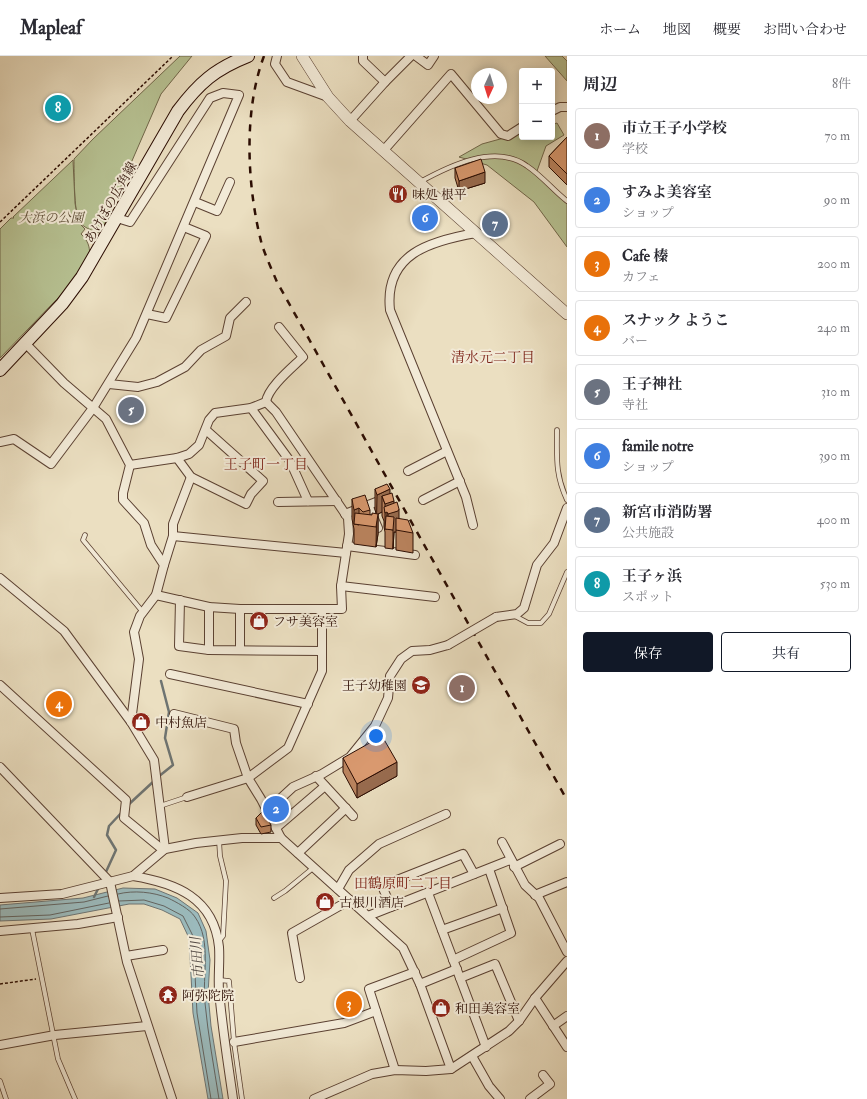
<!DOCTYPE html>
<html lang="ja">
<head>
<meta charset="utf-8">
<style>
	:root { --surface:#fff; --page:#f2f2f3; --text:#2b2b33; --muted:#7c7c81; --line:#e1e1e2; --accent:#111827 }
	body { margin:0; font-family:"IM FELL Double Pica","Noto Serif JP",serif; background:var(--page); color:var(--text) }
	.controls { position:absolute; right:12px; top:12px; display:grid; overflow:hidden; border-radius:4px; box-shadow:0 2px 10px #0003 }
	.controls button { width:36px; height:36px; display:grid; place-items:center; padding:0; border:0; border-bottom:1px solid var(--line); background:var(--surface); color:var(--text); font:20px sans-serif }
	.compass { position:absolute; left:471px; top:12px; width:36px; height:36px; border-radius:50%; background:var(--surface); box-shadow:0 2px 10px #0003; rotate:184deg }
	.you { position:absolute; left:376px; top:680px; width:14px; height:14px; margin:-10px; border:3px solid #fff; border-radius:50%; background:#1a73e8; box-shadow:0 0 0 6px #1a73e833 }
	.badge { display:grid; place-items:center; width:26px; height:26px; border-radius:50%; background:var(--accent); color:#fff; font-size:13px; font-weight:700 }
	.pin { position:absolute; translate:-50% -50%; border:2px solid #fff; box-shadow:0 1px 4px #0006 }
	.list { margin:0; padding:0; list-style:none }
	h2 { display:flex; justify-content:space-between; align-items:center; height:52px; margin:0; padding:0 16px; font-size:17px }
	h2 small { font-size:13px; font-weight:400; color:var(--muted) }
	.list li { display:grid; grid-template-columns:26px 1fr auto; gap:12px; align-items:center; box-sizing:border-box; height:56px; margin:0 8px 8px; padding:0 8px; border:1px solid var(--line); border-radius:4px }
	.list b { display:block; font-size:15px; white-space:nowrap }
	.list p { margin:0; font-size:13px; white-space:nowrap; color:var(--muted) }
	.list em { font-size:13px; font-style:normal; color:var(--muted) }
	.actions { display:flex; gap:8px; padding:12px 16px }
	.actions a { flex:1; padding:9px 0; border:1px solid var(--accent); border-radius:4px; text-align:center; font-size:14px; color:var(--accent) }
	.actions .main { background:var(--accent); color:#fff }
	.map { position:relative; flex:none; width:567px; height:1043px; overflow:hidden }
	header { display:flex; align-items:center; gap:24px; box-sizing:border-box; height:56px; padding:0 20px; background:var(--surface); border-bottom:1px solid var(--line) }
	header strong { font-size:19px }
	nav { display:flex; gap:22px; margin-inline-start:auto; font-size:14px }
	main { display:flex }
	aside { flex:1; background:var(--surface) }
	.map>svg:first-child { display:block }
	.green { fill:#b7c293; stroke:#71674a }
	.water { fill:#9bbabc; stroke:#6e7472 }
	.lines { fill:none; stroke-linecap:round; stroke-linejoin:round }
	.shore { stroke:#63635f; stroke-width:1 }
	.stream { stroke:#6e7472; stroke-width:2.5 }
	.service-casing { stroke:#5b4132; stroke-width:5.5 }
	.minor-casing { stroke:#5b4132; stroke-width:10 }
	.tertiary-casing { stroke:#5b4132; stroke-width:12 }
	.secondary-casing { stroke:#2b0c02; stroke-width:14 }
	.path { stroke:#2b0c02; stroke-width:1.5; stroke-dasharray:3 2; stroke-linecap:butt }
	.service { stroke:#f2ead7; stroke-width:4 }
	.minor { stroke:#f2ead7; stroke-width:8 }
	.tertiary { stroke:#f2ead7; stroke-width:11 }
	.secondary { stroke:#f2ead7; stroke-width:12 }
	.rail { stroke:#2b0c02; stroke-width:2.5; stroke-dasharray:7 7; stroke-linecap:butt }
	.minor-bridge-casing { stroke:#5b4132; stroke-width:10; stroke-linecap:butt }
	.minor-bridge { stroke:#f2ead7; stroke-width:8 }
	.wall { fill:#bb845f; stroke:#2b0c02 }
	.shaded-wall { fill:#986b4e; stroke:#2b0c02 }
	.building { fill:#d9996f; stroke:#2b0c02 }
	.labels { text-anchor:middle; stroke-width:4; stroke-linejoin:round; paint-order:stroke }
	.poi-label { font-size:13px; fill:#2b0c02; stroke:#f2ead7; text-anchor:start }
	.street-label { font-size:13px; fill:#2b0c02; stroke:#f2ead7 }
	.park-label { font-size:13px; font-style:italic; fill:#5c4c35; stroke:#f2ead7 }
	.neighbourhood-label { font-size:14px; fill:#7a1f14; stroke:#f2ead7 }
	.water-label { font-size:14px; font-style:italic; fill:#524943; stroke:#f2ead7 }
</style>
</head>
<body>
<header>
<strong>Mapleaf</strong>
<nav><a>ホーム</a><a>地図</a><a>概要</a><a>お問い合わせ</a></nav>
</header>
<main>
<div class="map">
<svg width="567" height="1043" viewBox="0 0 567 1043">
	<rect width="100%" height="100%" fill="#ebdfc1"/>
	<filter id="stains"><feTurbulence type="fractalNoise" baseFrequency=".005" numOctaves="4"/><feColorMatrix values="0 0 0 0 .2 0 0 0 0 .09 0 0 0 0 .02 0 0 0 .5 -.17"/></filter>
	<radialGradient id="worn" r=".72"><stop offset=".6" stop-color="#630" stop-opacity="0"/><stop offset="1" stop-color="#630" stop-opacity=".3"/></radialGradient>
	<g class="green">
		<path d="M180,0H192L161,38L102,174L98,177C92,174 83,172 79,165C74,156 74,115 74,103L93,83Z"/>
		<path d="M545,0H562L567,5V25Z"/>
		<path d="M557,67L564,79L546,90L537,115L567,146V191L534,146L487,109L459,101L482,88L522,77V81H552V69Z"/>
		<path d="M73,104L75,147L78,166L85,173L81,178C92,188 91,200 86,213L0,302V173L11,162H14L13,161Z"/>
	</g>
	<path class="water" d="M123,832L155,833L177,842L198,857L206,875L210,904L208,938L211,970L223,1043H208L193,957L189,882L180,863L162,854L144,848H129L51,863L0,865V849L83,842Z"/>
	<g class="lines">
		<g class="shore">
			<path d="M118,838C134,834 153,836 168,842C176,846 190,853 195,861C212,885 202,920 205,947C208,979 214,1011 219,1043"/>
			<path d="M119,845L144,844L164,850L183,860L193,880L197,957L211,1043"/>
			<path d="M0,853L84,846L108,840"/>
			<path d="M0,861L50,859L109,847"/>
		</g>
		<g class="stream">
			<path d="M158,721L173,709L165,682L169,656L161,625"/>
			<path d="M127,750L154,725"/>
			<path d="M105,818L116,794L107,779L109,770L123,755"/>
			<path d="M94,841L99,831"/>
		</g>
		<g class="service-casing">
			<g id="service">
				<path d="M420,126C449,110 495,87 527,110C542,120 553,134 567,145"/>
				<path d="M557,374C557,402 555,418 567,444"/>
				<path d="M85,479L83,484L142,555"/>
				<path d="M515,560L528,567H541L549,558L567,516"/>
				<path d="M160,750L187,741"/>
				<path d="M274,842L285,835L313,812"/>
				<path d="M32,873L58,1003L75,1043"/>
				<path d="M218,886L223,880L226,825L220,800L219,784"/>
				<path d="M219,924L229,925L234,986L242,1043"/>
				<path d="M0,1025L6,1043"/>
			</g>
		</g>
		<g class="minor-casing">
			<g id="minor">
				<path d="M277,0L275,8L287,26L328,41"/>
				<path d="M363,0V5L385,26"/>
				<path d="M416,0L428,9L434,0"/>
				<path d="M552,55L560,51H567"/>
				<path d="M350,65L385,26L411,0"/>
				<path d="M384,94L451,18L501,78L508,80L522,71"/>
				<path d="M195,146L217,155L230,126"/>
				<path d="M147,258L166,262L206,180L184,171"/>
				<path d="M26,288L64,327L106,363L130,409L123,437V444L144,467L151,489L164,509L156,539L140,560L134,576L139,603L131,666"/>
				<path d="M109,328L138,331L157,326L185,311L201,294L226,280L230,262L246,246"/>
				<path d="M266,346C268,331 293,311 303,301L279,271"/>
				<path d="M251,352L290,405L308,445"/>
				<path d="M0,386L14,383L51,408L93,352L136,282L239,39L223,37L210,42L130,166L117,162"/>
				<path d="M177,402L191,421L246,448L251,438L263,425L206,374"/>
				<path d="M130,409L177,402L189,398L199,389L209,364L215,357L251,352L266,346"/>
				<path d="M408,415L447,395"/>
				<path d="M423,444L460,425"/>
				<path d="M278,446L337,445"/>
				<path d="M368,449L378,472"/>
				<path d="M345,458L384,443"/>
				<path d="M473,469L466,441L390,254C384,198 430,185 476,177"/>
				<path d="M173,480L346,497"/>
				<path d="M347,490L415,499"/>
				<path d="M164,509L173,480V468L191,421"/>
				<path d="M0,522L64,575L131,666L154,704L165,793"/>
				<path d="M341,530L435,541"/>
				<path d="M156,539L209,551L240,553H342L341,530L349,478L348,462L276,356L266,346"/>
				<path d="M180,544L179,590L209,594"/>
				<path d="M209,551V594L322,595"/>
				<path d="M496,561L517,558L524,552L537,509L554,487L567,452"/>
				<path d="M240,594V553"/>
				<path d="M170,618L308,648"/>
				<path d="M0,629L126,744L124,762L163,794"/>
				<path d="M174,658L234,673L236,687L248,722L261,743L281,782L403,892L420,928L451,1013"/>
				<path d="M0,711L110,826L127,906L172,1043"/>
				<path d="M316,720L353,760"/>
				<path d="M187,741L248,722L288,692L322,615V553"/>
				<path d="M267,755L293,731L322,718L350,701L375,670L388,642L390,620L401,603L412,595L430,594L448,589"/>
				<path d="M276,772L325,730"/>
				<path d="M502,786L525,829L539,842L567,896"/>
				<path d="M298,797L346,752"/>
				<path d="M514,811L560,788"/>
				<path d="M133,820C176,827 214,842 219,891C220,905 218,920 219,934C222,971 228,1007 233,1043"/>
				<path d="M338,833L349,814L379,788L446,758"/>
				<path d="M428,837L486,991"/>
				<path d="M535,839L567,826"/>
				<path d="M0,842L62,838L133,820L165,793L196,787L242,782H281"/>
				<path d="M391,851L382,830L463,798L474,818"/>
				<path d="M368,860L510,804"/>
				<path d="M442,874L503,852"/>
				<path d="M0,875L78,868L118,861"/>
				<path d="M126,900L163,894"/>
				<path d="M453,904L511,877L489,813"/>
				<path d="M300,922L292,877L350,844"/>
				<path d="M460,922L495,908L519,965"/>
				<path d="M420,928L457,913"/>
				<path d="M535,942L567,991"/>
				<path d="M553,970L567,960"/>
				<path d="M234,986L344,967L376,955"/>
				<path d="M0,989L55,979L147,970"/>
				<path d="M472,1000L489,1030L500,1043"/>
				<path d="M395,1014L369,933L415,916"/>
				<path d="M314,1043L372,1018L395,1014L426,1015L451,1013L509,975L519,965L535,942L567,905"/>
				<path d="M530,1043L550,1028L543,1019"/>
			</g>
		</g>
		<g class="tertiary-casing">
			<path id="tertiary" d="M302,0L328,41L350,65L567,258"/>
		</g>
		<g class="secondary-casing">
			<path id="secondary" d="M0,314L62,248L82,221L178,55C199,27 215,13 248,0"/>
		</g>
		<g class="path">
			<path d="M0,166L173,0"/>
			<path d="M0,928L36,923"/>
		</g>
		<use href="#service" class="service"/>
		<use href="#minor" class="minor"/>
		<use href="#tertiary" class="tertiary"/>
		<use href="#secondary" class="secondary"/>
		<path class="rail" d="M264,0C243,56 247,132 262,189C266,201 272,214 277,226L567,744"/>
		<g class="minor-bridge-casing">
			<path id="minor-bridge" d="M448,589L496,561"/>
		</g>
		<use href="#minor-bridge" class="minor-bridge"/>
	</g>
	<g class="wall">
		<path d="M567,81V129L549,111V100Z"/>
		<path d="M455,112L485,127L459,135L455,122Z"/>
		<path d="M375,433L390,437L394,447L399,463L413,477V497L396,494V476H394L393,493L385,492V476L384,471V465L382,460V456L378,458V478L376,491L354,488V473L352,463V443L370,454V459H372L376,458L375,453Z"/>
		<path d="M343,702L397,720L357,742L343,716Z"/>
		<path d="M256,762L271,769V776L261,778L256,769Z"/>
	</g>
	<g class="shaded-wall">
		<path d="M485,116V127L459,135V125Z"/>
		<path d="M390,433V446L394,445V456L399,453V473L396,474V476H394L393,493V474L388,473V458L387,456V473H385V448L382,440V456L378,458V478L376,491L377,439Z"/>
		<path d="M359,452V469L354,468V454Z"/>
		<path d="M397,706V720L357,742V728Z"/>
	</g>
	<g class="building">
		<path d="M567,81V118L549,100Z"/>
		<path d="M481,103L485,116L459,125L455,112Z"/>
		<path d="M387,428L390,433L377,439L375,433Z"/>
		<path d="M392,437L394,445L385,448L382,440Z"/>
		<path d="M365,439L370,454L363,456L359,452L354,454L352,443Z"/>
		<path d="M397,446L399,453L398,455L388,458L387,456L385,457L384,451Z"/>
		<path d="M355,457L372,459V457L378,458L376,471L354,468Z"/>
		<path d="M386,460L394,461L393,474L385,473Z"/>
		<path d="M396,462L408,464L413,477L396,474Z"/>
		<path d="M382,680L397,706L357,728L343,702Z"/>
		<path d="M263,755L271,769L261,771L256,762Z"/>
	</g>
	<defs>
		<g id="restaurant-disc" transform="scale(1)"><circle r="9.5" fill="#8f2418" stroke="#f2ead7"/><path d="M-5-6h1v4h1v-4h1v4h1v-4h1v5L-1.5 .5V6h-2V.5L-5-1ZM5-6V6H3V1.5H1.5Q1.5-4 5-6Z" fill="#fff"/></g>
		<g id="shop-disc" transform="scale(1)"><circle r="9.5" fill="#8f2418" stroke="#f2ead7"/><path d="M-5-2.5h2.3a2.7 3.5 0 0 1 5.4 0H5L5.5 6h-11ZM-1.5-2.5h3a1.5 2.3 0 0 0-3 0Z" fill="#fff"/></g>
		<g id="school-disc" transform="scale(1)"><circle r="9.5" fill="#8f2418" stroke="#f2ead7"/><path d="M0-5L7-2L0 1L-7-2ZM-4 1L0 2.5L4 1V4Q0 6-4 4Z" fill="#fff"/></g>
		<g id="temple-disc" transform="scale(1)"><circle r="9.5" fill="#8f2418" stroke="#f2ead7"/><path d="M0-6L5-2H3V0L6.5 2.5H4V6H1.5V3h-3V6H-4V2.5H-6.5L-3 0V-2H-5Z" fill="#fff"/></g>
	</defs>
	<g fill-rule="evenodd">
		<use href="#restaurant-disc" x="398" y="138"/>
		<use href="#shop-disc" x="259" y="565"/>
		<use href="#school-disc" x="421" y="629"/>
		<use href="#shop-disc" x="141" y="666"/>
		<use href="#shop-disc" x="325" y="846"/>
		<use href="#temple-disc" x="168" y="939"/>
		<use href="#shop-disc" x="441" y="952"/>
	</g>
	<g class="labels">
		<g class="poi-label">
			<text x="412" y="143">味処 根平</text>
			<text x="273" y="570">フサ美容室</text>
			<text x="407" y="634" text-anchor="end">王子幼稚園</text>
			<text x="155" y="671">中村魚店</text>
			<text x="339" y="851">古根川酒店</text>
			<text x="182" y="944">阿弥陀院</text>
			<text x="455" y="957">和田美容室</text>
		</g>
		<g class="street-label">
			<text transform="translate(110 146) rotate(-60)" y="5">あけぼの広角線</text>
		</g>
		<g class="park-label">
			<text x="51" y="166">大浜の公園</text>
		</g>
		<g class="neighbourhood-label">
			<text x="493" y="306">清水元二丁目</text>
			<text x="266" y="413">王子町一丁目</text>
			<text x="403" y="832">田鶴原町二丁目</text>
		</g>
		<g class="water-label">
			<text transform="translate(197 902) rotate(-95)" y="5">市田川</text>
		</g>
	</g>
	<rect width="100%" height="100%" filter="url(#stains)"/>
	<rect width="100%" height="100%" fill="url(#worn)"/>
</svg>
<div class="controls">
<button>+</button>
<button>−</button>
</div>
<svg class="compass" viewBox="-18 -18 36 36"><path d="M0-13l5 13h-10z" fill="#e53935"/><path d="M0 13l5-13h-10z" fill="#7c7c81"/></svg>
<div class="you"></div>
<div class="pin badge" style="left:462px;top:632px;background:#8d6e63">1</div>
<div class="pin badge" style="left:276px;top:753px;background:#3f7fe0">2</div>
<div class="pin badge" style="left:349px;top:948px;background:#e8710a">3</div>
<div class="pin badge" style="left:59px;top:648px;background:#e8710a">4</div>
<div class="pin badge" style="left:131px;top:354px;background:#6b7280">5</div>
<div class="pin badge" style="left:425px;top:162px;background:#3f7fe0">6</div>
<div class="pin badge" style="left:495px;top:168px;background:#5c6f8a">7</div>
<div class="pin badge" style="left:58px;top:52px;background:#0f9aa8">8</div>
</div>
<aside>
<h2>周辺<small>8件</small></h2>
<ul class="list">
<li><span class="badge" style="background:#8d6e63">1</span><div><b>市立王子小学校</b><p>学校</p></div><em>70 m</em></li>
<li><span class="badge" style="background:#3f7fe0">2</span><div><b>すみよ美容室</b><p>ショップ</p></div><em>90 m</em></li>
<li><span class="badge" style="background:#e8710a">3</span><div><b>Cafe 榛</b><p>カフェ</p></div><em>200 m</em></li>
<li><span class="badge" style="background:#e8710a">4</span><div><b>スナック ようこ</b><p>バー</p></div><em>240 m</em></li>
<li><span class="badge" style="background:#6b7280">5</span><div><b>王子神社</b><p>寺社</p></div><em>310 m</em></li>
<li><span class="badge" style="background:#3f7fe0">6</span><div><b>famile notre</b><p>ショップ</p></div><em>390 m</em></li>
<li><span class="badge" style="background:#5c6f8a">7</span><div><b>新宮市消防署</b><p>公共施設</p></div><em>400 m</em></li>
<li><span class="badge" style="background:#0f9aa8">8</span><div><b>王子ヶ浜</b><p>スポット</p></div><em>530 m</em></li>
</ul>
<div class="actions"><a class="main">保存</a><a>共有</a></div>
</aside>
</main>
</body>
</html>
